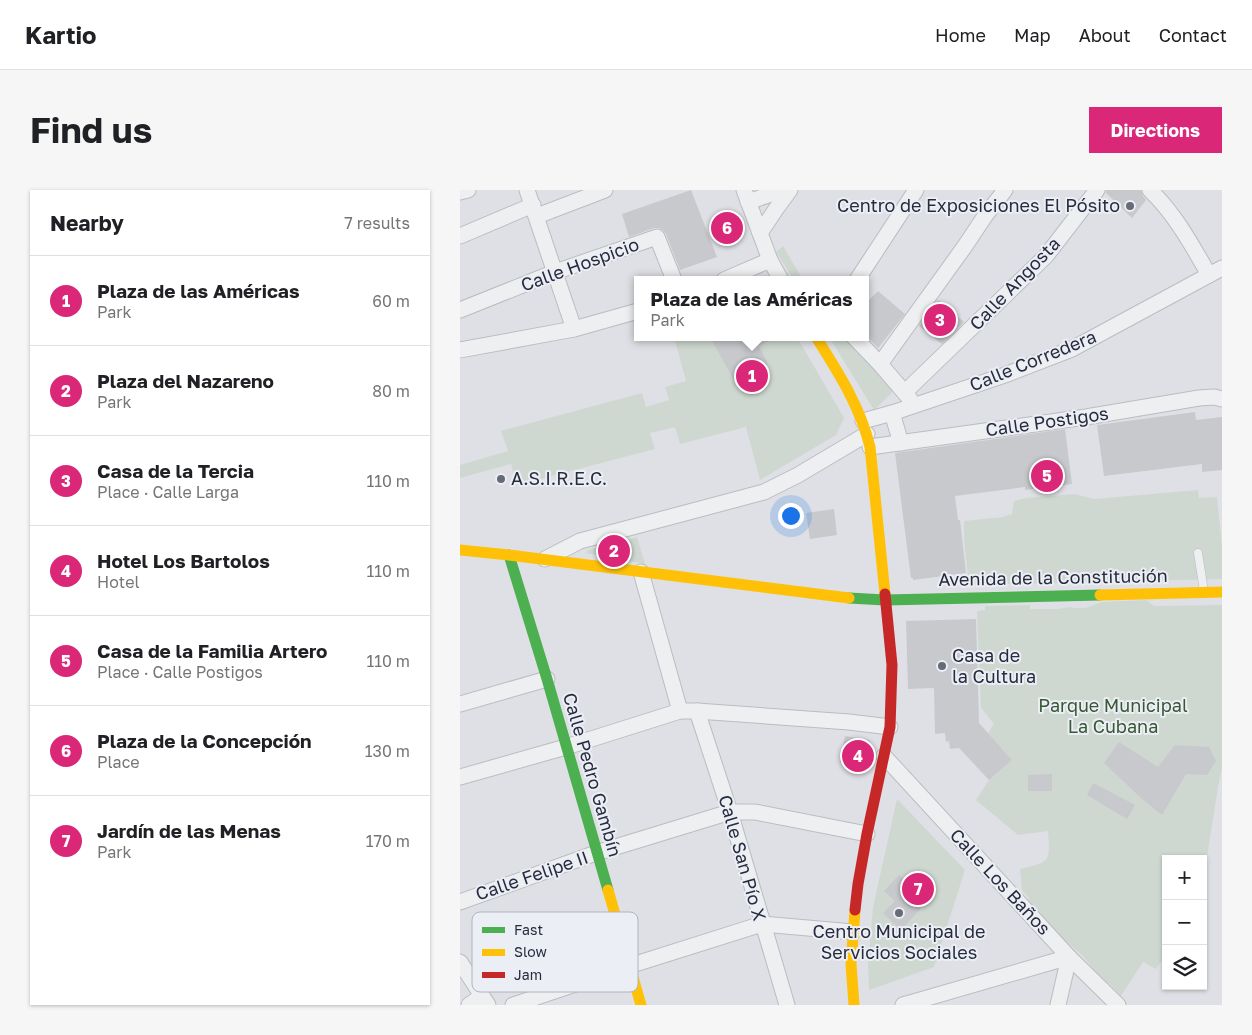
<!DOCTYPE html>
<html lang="en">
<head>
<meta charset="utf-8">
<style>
	:root { --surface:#fff; --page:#f6f6f6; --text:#202124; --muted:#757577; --line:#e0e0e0; --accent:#db2777 }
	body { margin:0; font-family:"Golos Text",sans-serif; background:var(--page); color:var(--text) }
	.controls { position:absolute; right:15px; bottom:15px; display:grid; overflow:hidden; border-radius:0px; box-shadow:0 1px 4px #0004 }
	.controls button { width:45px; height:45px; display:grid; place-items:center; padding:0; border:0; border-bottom:1px solid var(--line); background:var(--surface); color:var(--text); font:25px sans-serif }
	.you { position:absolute; left:330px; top:325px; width:18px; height:18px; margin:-12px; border:4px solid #fff; border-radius:50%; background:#1a73e8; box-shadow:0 0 0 8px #1a73e833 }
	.badge { display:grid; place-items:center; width:32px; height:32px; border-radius:50%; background:var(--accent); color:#fff; font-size:16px; font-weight:700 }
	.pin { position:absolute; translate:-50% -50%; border:2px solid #fff; box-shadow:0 1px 5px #0006 }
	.popup { position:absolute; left:174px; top:86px; width:235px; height:65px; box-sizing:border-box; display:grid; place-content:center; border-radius:0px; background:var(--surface); filter:drop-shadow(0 1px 4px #0005); font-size:16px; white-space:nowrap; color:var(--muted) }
	.popup b { font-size:19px; color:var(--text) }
	.popup::after { content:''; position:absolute; left:50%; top:100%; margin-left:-10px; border:10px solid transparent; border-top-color:var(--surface) }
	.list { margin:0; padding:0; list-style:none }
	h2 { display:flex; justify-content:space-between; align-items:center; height:65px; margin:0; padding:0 20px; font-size:21px }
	h2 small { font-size:16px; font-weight:400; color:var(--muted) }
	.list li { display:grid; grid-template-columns:32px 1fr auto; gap:15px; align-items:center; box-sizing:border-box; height:90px; padding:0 20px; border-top:1px solid var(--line) }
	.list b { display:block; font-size:19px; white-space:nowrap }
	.list p { margin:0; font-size:16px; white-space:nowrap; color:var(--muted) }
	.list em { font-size:16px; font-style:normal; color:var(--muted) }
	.icon { flex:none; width:28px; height:28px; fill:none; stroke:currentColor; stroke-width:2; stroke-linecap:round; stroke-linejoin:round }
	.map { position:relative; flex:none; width:762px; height:815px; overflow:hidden; border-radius:0px }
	header { display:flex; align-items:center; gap:30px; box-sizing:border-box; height:70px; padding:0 25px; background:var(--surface); border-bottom:1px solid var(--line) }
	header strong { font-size:24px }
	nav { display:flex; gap:28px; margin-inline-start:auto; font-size:18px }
	.intro { display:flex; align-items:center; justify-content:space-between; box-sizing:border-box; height:120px; padding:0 30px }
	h1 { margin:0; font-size:35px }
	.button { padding:12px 22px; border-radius:0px; background:var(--accent); color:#fff; font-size:18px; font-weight:700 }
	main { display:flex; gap:30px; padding:0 30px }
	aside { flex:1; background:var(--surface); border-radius:0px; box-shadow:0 1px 4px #0004 }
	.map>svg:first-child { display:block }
	.green { fill:#ced8d0 }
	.building { fill:#c7c9cd }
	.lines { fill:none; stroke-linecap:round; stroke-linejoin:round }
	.lane-casing { stroke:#bbbcc1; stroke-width:9 }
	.street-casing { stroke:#bbbcc1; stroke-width:17 }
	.lane { stroke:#eeeff1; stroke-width:8 }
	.street { stroke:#eeeff1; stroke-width:15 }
	.fast { stroke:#4caf50; stroke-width:11 }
	.slow { stroke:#ffc107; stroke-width:11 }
	.jam { stroke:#c62828; stroke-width:11 }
	.poi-dot { fill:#676b78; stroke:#eceef5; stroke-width:2 }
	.labels { text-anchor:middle; stroke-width:4; stroke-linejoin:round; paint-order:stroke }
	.poi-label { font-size:18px; fill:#272c3d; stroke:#eceef5; text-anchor:start }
	.street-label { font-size:18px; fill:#272c3d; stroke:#eceef5 }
	.park-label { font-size:18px; fill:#365934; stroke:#eceef5 }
	.key { fill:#eceef5; stroke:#b1b4be; stroke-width:1 }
	.key-label { font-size:14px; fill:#272c3d }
</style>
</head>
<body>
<header>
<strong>Kartio</strong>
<nav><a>Home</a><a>Map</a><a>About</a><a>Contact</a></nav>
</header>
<div class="intro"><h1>Find us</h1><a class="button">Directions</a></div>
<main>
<aside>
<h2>Nearby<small>7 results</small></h2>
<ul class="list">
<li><span class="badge">1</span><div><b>Plaza de las Américas</b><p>Park</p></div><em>60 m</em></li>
<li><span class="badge">2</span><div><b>Plaza del Nazareno</b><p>Park</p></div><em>80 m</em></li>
<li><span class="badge">3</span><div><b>Casa de la Tercia</b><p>Place · Calle Larga</p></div><em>110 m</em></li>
<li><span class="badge">4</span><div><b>Hotel Los Bartolos</b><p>Hotel</p></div><em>110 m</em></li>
<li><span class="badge">5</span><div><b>Casa de la Familia Artero</b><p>Place · Calle Postigos</p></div><em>110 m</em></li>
<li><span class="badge">6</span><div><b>Plaza de la Concepción</b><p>Place</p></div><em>130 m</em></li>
<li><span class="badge">7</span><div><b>Jardín de las Menas</b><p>Park</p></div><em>170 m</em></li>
</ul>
</aside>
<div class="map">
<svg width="762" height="815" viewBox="0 0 762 815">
	<rect width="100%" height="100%" fill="#dfe0e5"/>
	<g class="green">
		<path d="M323,56L343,90H334L316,62Z"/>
		<path d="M214,147H337L384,228L376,245L300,290L286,237L220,254L215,237L190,243L195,259L57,295L51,274L0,288V275L48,261L41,241L182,203L186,217L209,210L205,197L226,191Z"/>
		<path d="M369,147H390L435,200L414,220Z"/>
		<path d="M738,300L739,308L757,307L762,356V389L509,395L504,350V331L543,327L552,324L554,311L567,308L615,304L634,309Z"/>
		<path d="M177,347L185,374L126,363L128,360Z"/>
		<path d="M686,410L694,416L762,415V579L758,597L743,693V669H706V765L696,779L683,772L661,806L649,793L646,794L622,765L591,739L579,721L568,711L569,708L562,700L560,679C591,672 590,672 588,641L558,645L516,610L529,590L552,570L528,543L534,534L521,518L517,421L525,420V416L570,415V419H598L610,417L614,418H625L643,412Z"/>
		<path d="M437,609L505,680L474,777L409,800L408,775L413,717Z"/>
	</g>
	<g class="building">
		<path d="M231,0L257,67L220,80L206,44L203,40L199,38H194L169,47L162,24Z"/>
		<path d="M646,0H681L683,6L686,10L672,28L646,3Z"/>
		<path d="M418,101L445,124L418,158L406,146V113Z"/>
		<path d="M478,110L504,132L482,154L459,136Z"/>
		<path d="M250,147H317L299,156L308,174L275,192Z"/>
		<path d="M735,222L736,230L762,227V280L742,282V274L644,286L637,235Z"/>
		<path d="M605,239L612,294L565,300V297L495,306L498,330H500L506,383L453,390V388H451L435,263Z"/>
		<path d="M374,319L377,345L350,349L346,323Z"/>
		<path d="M516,429L519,533L552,570L529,590L499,558L490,559L489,551L486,552L485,543L475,544L474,498L448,499L446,431Z"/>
		<path d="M385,546L409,550L413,556L409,577L380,572Z"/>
		<path d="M659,552L698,577L715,555L749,557L756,571L747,585L726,584L702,625L680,607L644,573Z"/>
		<path d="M592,584V601H568V585Z"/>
		<path d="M633,593L675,615L667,629L627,605Z"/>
		<path d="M439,685L459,703L453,710L461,718L441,740L423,723L435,711L424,701Z"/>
	</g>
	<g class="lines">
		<g class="lane-casing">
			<path id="lane" d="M738,363L744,401"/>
		</g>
		<g class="street-casing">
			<g id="street">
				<path d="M67,0L114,139"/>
				<path d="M284,0L310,70L321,90"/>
				<path d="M690,0C715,24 732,55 749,85"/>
				<path d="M0,2L8,0"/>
				<path d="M288,12L314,3L320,0"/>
				<path d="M77,26L145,0"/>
				<path d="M300,43L316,19L330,0"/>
				<path d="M0,46L73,15"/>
				<path d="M264,90L310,70"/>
				<path d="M397,90L456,0"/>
				<path d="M0,120L95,82L197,47L214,90"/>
				<path d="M394,147L420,174L450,209"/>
				<path d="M0,160L114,139L178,121"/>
				<path d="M420,174L505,56L525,26L545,0"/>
				<path d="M445,202L586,66L637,0"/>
				<path d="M432,223L441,253"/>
				<path d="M403,231L432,223L545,185L612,159L762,78"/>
				<path d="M410,257L626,227L739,208L754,207L762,209"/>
				<path d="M85,369L120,351L304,302L338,285L407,244"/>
				<path d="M181,382L220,521"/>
				<path d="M0,514L87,489"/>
				<path d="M237,521L270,622L327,815"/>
				<path d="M424,566L609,767L658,815"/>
				<path d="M0,587L106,557L220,521H237L389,532L430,537"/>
				<path d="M0,712L136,663L270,622H295L407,644"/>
				<path d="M0,772L28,815"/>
				<path d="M9,815L22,806"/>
				<path d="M53,815L169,776L302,734L393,742"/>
				<path d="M443,815L609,767L598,815"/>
			</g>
		</g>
		<use href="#lane" class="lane"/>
		<use href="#street" class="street"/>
		<g class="fast">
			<path d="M49,365L87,489L148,700"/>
			<path d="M389,408L425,410L640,405"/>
		</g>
		<g class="slow">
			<path d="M356,147C378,182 400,216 410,257L425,404"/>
			<path d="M0,360L49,365L389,408"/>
			<path d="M640,405L762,402"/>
			<path d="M148,700L181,815"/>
			<path d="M394,815L391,774L395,720"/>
		</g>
		<path class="jam" d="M395,720L398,694L407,644L430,537L432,475L425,404"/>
	</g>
	<g class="poi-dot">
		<circle cx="670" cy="16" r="5"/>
		<circle cx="41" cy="289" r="5"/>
		<circle cx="482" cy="476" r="5"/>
		<circle cx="439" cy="723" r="5"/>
	</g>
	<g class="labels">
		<g class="poi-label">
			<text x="660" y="22" text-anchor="end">Centro de Exposiciones El Pósito</text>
			<text x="51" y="295">A.S.I.R.E.C.</text>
			<text x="492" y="472">Casa de<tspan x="492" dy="21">la Cultura</tspan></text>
			<text x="439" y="748" text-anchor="middle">Centro Municipal de<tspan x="439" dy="21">Servicios Sociales</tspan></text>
		</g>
		<g class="street-label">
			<text transform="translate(120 75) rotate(-20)" y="6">Calle Hospicio</text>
			<text transform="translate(555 94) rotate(-46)" y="6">Calle Angosta</text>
			<text transform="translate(573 171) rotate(-22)" y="6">Calle Corredera</text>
			<text transform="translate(587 232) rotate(-8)" y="6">Calle Postigos</text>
			<text transform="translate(593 388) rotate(-1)" y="6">Avenida de la Constitución</text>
			<text transform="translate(132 585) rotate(74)" y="6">Calle Pedro Gambín</text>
			<text transform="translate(282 668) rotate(74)" y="6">Calle San Pío X</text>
			<text transform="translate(72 686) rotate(-19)" y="6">Calle Felipe II</text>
			<text transform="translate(540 692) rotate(47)" y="6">Calle Los Baños</text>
		</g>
		<g class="park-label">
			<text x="653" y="522">Parque Municipal<tspan x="653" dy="21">La Cubana</tspan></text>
		</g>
	</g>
	<rect x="12" y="722" width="166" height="80" rx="8" class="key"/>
	<rect x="22" y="737" width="23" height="6" fill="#4caf50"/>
	<rect x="22" y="759" width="23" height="7" fill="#ffc107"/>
	<rect x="22" y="782" width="23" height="6" fill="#c62828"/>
	<g class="key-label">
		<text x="54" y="745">Fast</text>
		<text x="54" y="767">Slow</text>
		<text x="54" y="790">Jam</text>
	</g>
</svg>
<div class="controls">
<button>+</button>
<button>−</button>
<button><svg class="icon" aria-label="layers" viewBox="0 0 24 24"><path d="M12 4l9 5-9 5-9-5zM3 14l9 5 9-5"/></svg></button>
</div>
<div class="you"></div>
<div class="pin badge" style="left:292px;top:186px">1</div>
<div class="popup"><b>Plaza de las Américas</b>Park</div>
<div class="pin badge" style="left:154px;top:361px">2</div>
<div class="pin badge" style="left:480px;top:130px">3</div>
<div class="pin badge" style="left:398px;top:566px">4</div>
<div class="pin badge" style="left:587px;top:286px">5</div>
<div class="pin badge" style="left:267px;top:38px">6</div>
<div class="pin badge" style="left:458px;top:699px">7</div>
</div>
</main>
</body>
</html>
